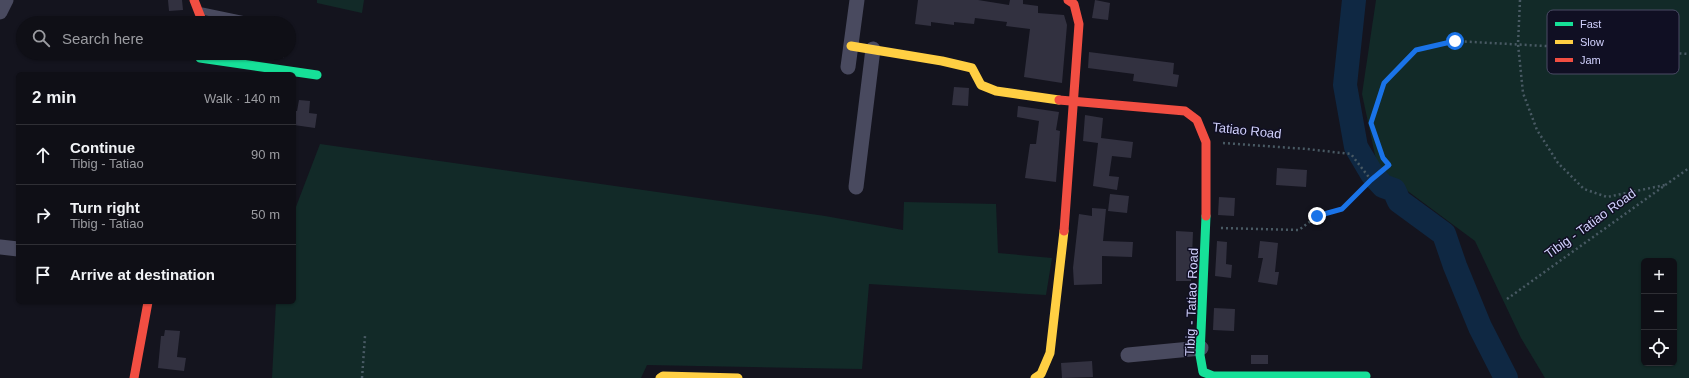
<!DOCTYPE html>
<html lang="en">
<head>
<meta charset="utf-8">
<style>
	:root { --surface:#0f0f16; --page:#18181f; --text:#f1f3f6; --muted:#9b9ca1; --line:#2f2f35 }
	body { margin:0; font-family:Arial,sans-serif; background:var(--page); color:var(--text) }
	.controls { position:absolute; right:12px; bottom:12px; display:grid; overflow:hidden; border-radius:6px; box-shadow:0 1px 3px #0004 }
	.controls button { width:36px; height:36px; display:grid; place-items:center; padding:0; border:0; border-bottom:1px solid var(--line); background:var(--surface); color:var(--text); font:20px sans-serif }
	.stop { position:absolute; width:12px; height:12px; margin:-9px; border:3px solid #1a73e8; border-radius:50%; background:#fff }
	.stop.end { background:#1a73e8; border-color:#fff; box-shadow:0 1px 4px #0008 }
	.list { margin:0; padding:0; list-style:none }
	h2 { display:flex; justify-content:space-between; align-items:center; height:52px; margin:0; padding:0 16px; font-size:17px }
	h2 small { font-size:13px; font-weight:400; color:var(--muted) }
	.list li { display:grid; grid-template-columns:26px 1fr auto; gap:12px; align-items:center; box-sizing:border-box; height:60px; padding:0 16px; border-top:1px solid var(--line) }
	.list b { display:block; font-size:15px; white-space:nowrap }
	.list p { margin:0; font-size:13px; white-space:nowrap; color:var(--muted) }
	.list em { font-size:13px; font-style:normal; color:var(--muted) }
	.icon { flex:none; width:22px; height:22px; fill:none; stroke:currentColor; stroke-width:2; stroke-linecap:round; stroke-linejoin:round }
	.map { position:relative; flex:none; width:1689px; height:378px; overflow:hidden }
	.search { position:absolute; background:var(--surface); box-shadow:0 1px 3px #0004; left:16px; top:16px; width:280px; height:44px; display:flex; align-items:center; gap:10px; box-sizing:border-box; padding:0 14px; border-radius:22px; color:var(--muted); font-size:15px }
	.panel { position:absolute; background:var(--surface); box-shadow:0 1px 3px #0004; left:16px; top:72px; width:280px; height:232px; border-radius:6px }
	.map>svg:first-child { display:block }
	.green { fill:#122a28; fill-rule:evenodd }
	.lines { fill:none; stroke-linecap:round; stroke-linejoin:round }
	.river { stroke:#0f2843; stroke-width:24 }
	.building { fill:#323140 }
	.path { stroke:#495a64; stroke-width:2.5; stroke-dasharray:2 3; stroke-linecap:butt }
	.lane { stroke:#494a5f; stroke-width:7 }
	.street { stroke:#494a5f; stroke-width:15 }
	.fast { stroke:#16e098; stroke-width:9 }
	.slow { stroke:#ffcf43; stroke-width:9 }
	.jam { stroke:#f24e42; stroke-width:9 }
	.route { stroke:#1a73e8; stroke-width:5 }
	.labels { text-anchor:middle; stroke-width:3; stroke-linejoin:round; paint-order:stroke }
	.street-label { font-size:13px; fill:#d2d2fe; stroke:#100f23 }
	.key { fill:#100f23; stroke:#4a4a65; stroke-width:1 }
	.key-label { font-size:11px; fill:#d2d2fe }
</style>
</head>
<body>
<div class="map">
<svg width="1689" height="378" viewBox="0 0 1689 378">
	<rect width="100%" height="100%" fill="#14141e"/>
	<g class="green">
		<path d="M317,0H364L362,13L317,3Z"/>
		<path d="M1376,0H1689V378H1545L1521,338L1475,241L1378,169L1362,94ZM1644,261H1674V363H1644Z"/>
		<path d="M320,144L825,216L903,230L904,202L996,204L998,253L1052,258L1046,295L869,284L862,369L647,365L641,378H272L276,302H294V212Z"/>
	</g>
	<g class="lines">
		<path class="river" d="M1354,0L1345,85L1356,147L1372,174L1383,186L1394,190L1399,201L1444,234L1455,266L1480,327L1506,378"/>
	</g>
	<g class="building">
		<path d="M168,0H182L183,10L169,11Z"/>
		<path d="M918,0H978L1009,5L1010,0H1023V4L1038,6V13L1064,15L1067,25L1062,83L1024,77L1030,29L1006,26L1007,22L975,18L974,24L954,22V25L931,22V26L915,24Z"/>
		<path d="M1095,0L1110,3L1108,20L1092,18Z"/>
		<path d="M1089,52L1174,63L1173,74L1179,75L1177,87L1133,81L1134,74L1088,68Z"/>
		<path d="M249,53H285L284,58Z"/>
		<path d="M954,87L969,88L968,106L952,105Z"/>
		<path d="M299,100L310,101L309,113L317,114L315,128L294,125V111H297Z"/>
		<path d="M1018,106L1059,112L1056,130L1060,131L1056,182L1025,178L1030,144H1036L1039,121L1017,117Z"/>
		<path d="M1085,115L1103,118L1101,138L1133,142L1131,158L1112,156L1109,176L1119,177L1117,190L1093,186L1098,143L1083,141Z"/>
		<path d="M1277,168L1307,170L1306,187L1276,185Z"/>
		<path d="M1110,194L1129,196L1127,213L1108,211Z"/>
		<path d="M1219,197L1235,198L1234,216L1218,215Z"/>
		<path d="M1092,208L1106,209L1103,241L1133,242L1132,257L1102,256V284L1074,285L1073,268L1079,214L1092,216Z"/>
		<path d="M1176,231L1193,232L1191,281H1176Z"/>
		<path d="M1217,241L1227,242L1226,264L1232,265L1231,278L1215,276Z"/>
		<path d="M1260,241L1278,243L1275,272H1279L1277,285L1258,282L1263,258H1258Z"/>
		<path d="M1214,308L1235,309L1234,331L1213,330Z"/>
		<path d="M165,330L180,331L177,357L186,358L184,371L158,368L161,336H164Z"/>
		<rect x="1251" y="355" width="17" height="9"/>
		<path d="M1092,361L1093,377L1062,378L1061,363Z"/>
	</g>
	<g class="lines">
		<g class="path">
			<path d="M1520,0L1518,44L1523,93L1537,130L1558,163L1584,189L1607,197L1665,185"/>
			<path d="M1223,143L1307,149L1351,154L1371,180"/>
			<path d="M1221,228L1299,230L1317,216L1342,209L1371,180L1389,165L1383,158L1371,123L1384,83L1417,50L1455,41L1689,54"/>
			<path d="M1507,299L1689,168"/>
			<path d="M362,378L365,336"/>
		</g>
		<path class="lane" d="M202,11L250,21"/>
		<g class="street">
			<path d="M0,12L6,0"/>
			<path d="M848,67L857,0"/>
			<path d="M856,187L873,49"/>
			<path d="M0,247L18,249"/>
			<path d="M1128,355L1201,348"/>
		</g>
		<g class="fast">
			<path d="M200,58L317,75"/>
			<path d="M1206,216L1200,355L1203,372L1213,376H1366"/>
		</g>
		<g class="slow">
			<path d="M851,46L942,61L972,68L981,85L996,91L1059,100"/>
			<path d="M660,378L663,376L738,378"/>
			<path d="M1035,378L1041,374L1050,353L1064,231"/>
		</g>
		<g class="jam">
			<path d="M194,0L203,23"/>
			<path d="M1059,100L1185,111L1197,120L1206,142V216"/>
			<path d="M1064,231L1079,24L1074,4L1068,0"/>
			<path d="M134,378L148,302"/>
		</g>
	</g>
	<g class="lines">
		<path class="route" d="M1317,216L1342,209L1371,180L1389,165L1383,158L1371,123L1384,83L1416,50L1455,41"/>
	</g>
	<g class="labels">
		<g class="street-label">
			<text transform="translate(1247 130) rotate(6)" y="5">Tatiao Road</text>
			<text transform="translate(1590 223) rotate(-36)" y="5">Tibig - Tatiao Road</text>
			<text transform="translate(1191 302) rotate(-88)" y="5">Tibig - Tatiao Road</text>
		</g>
	</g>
	<rect x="1547" y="10" width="132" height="64" rx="6" class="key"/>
	<rect x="1555" y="22" width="18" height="4" fill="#16e098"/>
	<rect x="1555" y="40" width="18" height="4" fill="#ffcf43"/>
	<rect x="1555" y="58" width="18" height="4" fill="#f24e42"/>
	<g class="key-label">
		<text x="1580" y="28">Fast</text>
		<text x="1580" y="46">Slow</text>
		<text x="1580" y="64">Jam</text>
	</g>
</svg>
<div class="controls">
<button>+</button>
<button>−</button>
<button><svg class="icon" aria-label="locate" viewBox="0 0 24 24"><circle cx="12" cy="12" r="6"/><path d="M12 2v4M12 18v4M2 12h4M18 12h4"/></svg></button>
</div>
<div class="stop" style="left:1455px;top:41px"></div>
<div class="stop end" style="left:1317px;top:216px"></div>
<div class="search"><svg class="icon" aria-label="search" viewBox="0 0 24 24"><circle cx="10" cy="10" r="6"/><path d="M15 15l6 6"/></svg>Search here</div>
<section class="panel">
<h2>2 min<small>Walk · 140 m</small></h2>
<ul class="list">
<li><svg class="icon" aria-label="ahead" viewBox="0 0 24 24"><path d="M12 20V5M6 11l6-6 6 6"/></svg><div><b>Continue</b><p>Tibig - Tatiao</p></div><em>90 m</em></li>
<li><svg class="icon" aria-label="right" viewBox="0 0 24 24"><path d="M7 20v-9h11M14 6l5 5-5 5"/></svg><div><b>Turn right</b><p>Tibig - Tatiao</p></div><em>50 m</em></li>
<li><svg class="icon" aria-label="arrive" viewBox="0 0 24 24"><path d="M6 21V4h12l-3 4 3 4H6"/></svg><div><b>Arrive at destination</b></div></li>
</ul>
</section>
</div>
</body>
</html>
